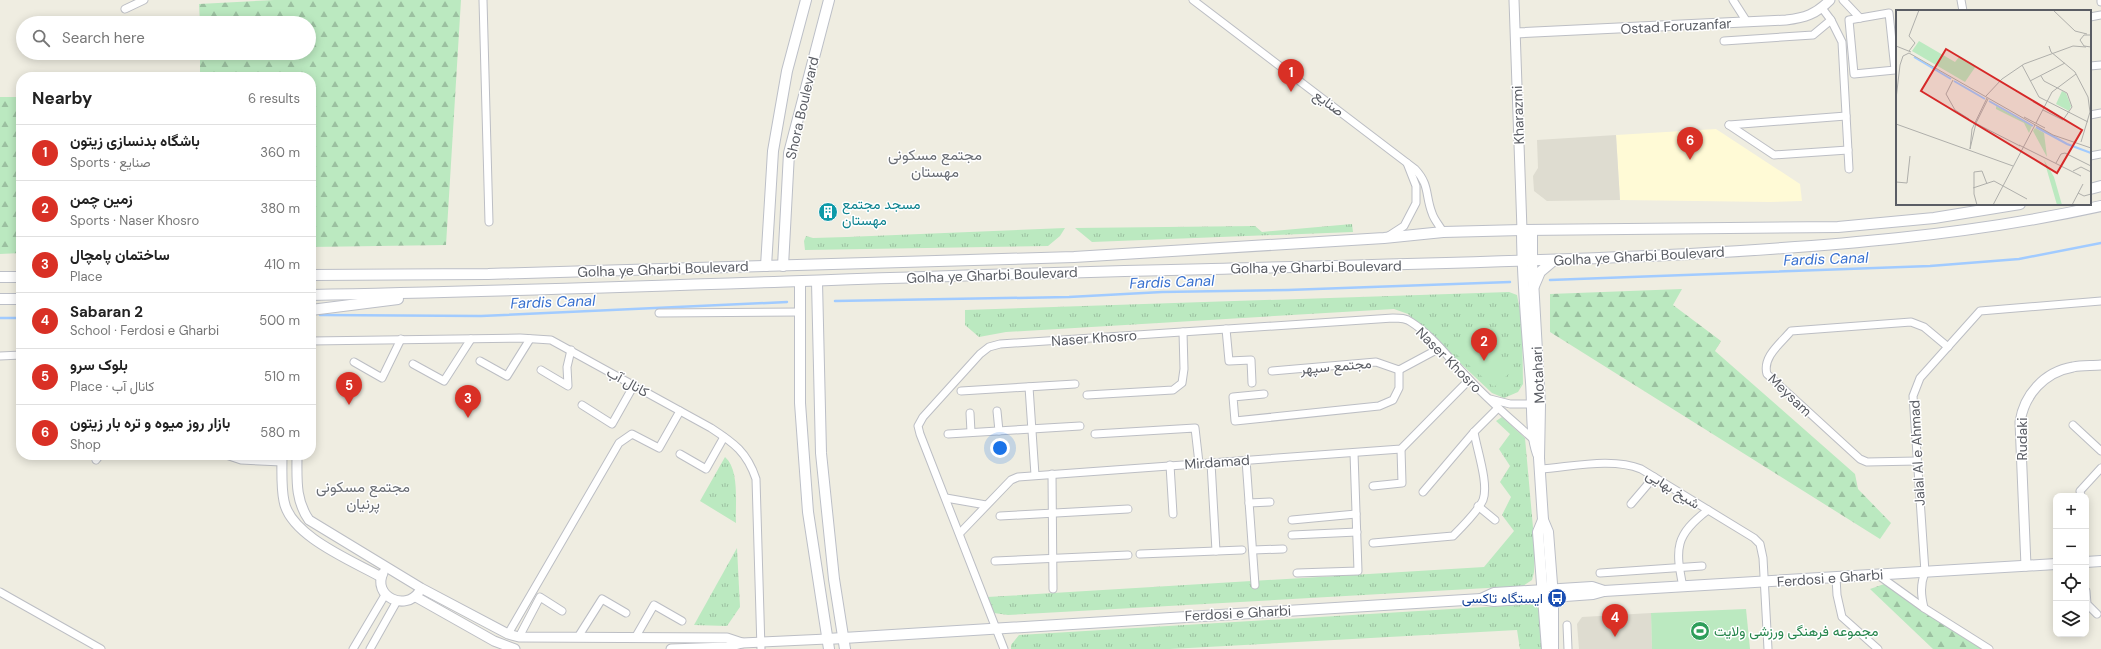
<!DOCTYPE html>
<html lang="en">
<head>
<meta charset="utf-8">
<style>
	:root { --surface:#fff; --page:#f6f6f6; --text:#222; --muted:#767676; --line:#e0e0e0; --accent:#d93025 }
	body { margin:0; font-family:"DM Sans",Vazirmatn,sans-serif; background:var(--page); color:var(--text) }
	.controls { position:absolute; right:12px; bottom:12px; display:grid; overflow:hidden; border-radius:8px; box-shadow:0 2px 10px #0003 }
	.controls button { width:36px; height:36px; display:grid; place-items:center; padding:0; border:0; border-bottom:1px solid var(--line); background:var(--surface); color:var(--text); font:20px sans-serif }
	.you { position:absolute; left:1000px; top:448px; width:14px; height:14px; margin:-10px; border:3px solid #fff; border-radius:50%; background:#1a73e8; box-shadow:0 0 0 6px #1a73e833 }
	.badge { display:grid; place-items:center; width:26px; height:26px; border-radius:50%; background:var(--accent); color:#fff; font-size:13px; font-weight:700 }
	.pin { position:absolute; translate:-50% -33px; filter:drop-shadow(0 1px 2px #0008) }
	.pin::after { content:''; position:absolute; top:21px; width:14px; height:12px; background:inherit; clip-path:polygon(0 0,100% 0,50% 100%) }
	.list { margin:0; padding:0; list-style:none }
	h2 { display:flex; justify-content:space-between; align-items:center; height:52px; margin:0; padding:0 16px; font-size:17px }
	h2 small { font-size:13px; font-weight:400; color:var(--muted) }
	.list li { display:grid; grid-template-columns:26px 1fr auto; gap:12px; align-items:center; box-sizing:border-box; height:56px; padding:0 16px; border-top:1px solid var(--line) }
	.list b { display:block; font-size:15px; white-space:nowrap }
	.list p { margin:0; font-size:13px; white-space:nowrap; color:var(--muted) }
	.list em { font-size:13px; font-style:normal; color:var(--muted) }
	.icon { flex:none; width:22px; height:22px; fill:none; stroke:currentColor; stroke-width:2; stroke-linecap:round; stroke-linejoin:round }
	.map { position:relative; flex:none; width:2101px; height:649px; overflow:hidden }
	.search { position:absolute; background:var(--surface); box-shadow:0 2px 10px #0003; left:16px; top:16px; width:300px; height:44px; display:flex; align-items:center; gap:10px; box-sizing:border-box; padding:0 14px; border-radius:22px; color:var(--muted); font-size:15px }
	.panel { position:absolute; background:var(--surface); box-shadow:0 2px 10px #0003; left:16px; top:72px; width:300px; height:388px; border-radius:16px }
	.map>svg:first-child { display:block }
	.commercial { fill:#fffad6 }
	.education { fill:#dedcd0 }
	.forest { fill:url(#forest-firs) }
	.park { fill:url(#park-tufts) }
	.garden { fill:#bbe9c0 }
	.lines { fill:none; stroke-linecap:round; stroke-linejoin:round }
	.stream { stroke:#a1cbff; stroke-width:2.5 }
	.minor-casing { stroke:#bcbec4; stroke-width:9 }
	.tertiary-casing { stroke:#bcbec4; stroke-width:11 }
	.secondary-casing { stroke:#bcbfc7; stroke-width:12 }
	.minor { stroke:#fff; stroke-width:7 }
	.tertiary { stroke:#fff; stroke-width:9 }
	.secondary { stroke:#fff; stroke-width:10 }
	.labels { text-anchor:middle; stroke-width:3; stroke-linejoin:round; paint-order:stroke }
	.street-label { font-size:14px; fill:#5a5d64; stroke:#fff }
	.culture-label { font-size:14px; fill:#0d838f; stroke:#fff; text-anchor:start }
	.transit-label { font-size:14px; fill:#164399; stroke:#fff; text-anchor:end }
	.leisure-label { font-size:14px; fill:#27864d; stroke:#fff; text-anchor:start }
	.neighbourhood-label { font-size:15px; fill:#6b6f76; stroke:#fff }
	.water-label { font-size:15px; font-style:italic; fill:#3770cf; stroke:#fff }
	.inset-river { fill:none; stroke:#a1cbff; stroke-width:2 }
	.inset-road { fill:none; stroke:#afafab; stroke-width:1 }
	.view { fill:#d62828; fill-opacity:0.15; stroke:#d62828; stroke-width:2 }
	.inset-edge { fill:none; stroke:#5a5d64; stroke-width:2 }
</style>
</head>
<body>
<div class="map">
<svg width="2101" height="649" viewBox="0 0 2101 649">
	<defs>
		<pattern id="forest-firs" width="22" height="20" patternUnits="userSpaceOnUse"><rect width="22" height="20" fill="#bbe9c0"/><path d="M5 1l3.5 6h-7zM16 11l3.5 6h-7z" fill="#9bc0a0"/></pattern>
		<pattern id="park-tufts" width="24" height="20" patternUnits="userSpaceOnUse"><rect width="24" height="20" fill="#bbe9c0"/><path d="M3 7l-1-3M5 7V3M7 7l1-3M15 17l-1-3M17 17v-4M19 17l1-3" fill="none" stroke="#9bc0a0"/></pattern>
	</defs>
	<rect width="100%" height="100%" fill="#efede1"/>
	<path class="commercial" d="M1716,129L1800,184L1802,201L1770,202L1620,200L1616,135Z"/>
	<g class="education">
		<path d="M1616,135L1620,200L1547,201L1534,191L1533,176L1538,168L1537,140Z"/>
		<path d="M1651,613L1652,649H1579L1577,624L1582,617Z"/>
	</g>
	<g class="forest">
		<path d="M274,0H461L446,245L311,247V77H200V53H309V23H200L199,4Z"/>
		<path d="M0,97H21V253L0,254Z"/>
		<path d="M1682,289L1673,305L1721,341L1715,351L1855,474L1858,489L1891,523L1880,539L1550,332V294Z"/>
		<path d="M1887,583L1991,649H1933L1870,589Z"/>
	</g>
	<g class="park">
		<path d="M1352,224L1353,232L1092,242L1075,228L1255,226L1262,232Z"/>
		<path d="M1065,228L1060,236L1048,246L805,250L804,241L806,236L813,238L847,237Z"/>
		<path d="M1509,292L1517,295L1522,321L1523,384L1518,392L1504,398L1492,393L1408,314L1394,309L1006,332L979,337L965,325V310Z"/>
		<path d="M1502,417L1525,438L1535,550L1534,572L1532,580L1523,586L1008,615L994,613L987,603V597L1484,567L1514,531L1502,515L1511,497L1500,482L1510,466L1499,449L1510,434L1496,421Z"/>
		<path d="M725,457C740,470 735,504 736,523L700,501Z"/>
		<path d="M737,548L740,607L727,626L694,625Z"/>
		<path d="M1535,604L1541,612L1543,649H1520L1517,630L1170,649H1011V645L1019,635Z"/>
	</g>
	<g class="garden">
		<path d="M1472,334L1513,370L1494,387L1455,353Z"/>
		<path d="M1746,609L1750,649H1652L1651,613Z"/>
	</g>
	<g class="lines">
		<g class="stream">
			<path d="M1550,280L1930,266L2019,259L2101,243"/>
			<path d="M835,301L1069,297L1162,292L1288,290L1510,282"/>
			<path d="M320,315L481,316L787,302"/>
			<path d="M0,318H21"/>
		</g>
		<g class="minor-casing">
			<g id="minor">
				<path d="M483,0L489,222"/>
				<path d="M1193,0L1415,169C1430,185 1425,195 1432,213C1434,220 1440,226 1443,232"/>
				<path d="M1733,0L1747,22"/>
				<path d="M1843,0L1860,18"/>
				<path d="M1961,0L1963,11"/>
				<path d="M2101,0V2"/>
				<path d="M125,9L144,0"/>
				<path d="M1889,13L1895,70L1854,74L1849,20Z"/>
				<path d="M2090,17L2101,15"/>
				<path d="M1831,20L1842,42L1849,169"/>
				<path d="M1724,41L1813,35L1831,20L1822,8"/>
				<path d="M2090,66L2101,65"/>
				<path d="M2090,115L2101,113"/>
				<path d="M1729,125L1774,155L1848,150"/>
				<path d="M1729,125L1846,116"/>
				<path d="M2090,156L2101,154"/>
				<path d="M1387,237L1404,226L1416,203V186L1407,163"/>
				<path d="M659,313L801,312"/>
				<path d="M1226,329L1229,361L1251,360L1252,383"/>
				<path d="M311,341L520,338L551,340L711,428C734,443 747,452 756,479L761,649"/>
				<path d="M0,356L21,355"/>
				<path d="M480,361L507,376L530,339"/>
				<path d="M354,362L382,378L401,339"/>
				<path d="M413,364L444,381L471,339"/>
				<path d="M541,370L568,386L567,367L571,350"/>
				<path d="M1272,371L1376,362L1399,370L1440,348"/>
				<path d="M1029,387L1035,475"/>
				<path d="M961,391L1075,384"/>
				<path d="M1264,394L1233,397L1235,421L1379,406L1393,400L1399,388V370"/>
				<path d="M1087,395L1173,390L1182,383L1184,369L1183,332"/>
				<path d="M1490,399L1510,404H1535"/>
				<path d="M582,405L612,424L634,385"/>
				<path d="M997,411L999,431"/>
				<path d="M970,413L971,432"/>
				<path d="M2073,425L2101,451"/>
				<path d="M948,434L1080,426"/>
				<path d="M1095,434L1195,428L1199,463"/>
				<path d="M680,454L706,469L724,437"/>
				<path d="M226,455L241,460L282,462"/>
				<path d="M96,460L100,455"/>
				<path d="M1246,460L1255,585"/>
				<path d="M1917,461L1867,462L1860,459L1767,374C1762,357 1781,343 1791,331L1911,322L1924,327L1948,347"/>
				<path d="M1211,463L1216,551"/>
				<path d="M1170,465L1173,514"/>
				<path d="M1540,469C1571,467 1612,457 1641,469L1754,538L1760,544L1763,558L1768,649"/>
				<path d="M1052,474L1053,589"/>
				<path d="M1373,486L1402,483L1401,449"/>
				<path d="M1423,492L1474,432L1498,408"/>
				<path d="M2081,496L2080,491L2101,468"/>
				<path d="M946,498L986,505"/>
				<path d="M1249,503L1270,502"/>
				<path d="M1631,504L1654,477"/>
				<path d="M1478,506L1495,520"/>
				<path d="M1000,516L1128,509"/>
				<path d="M1292,520L1356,514"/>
				<path d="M960,533L1011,480L1018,477L1401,449L1469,380"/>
				<path d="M1292,535L1357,532"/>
				<path d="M1373,543L1453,536C1461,528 1478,511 1483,500C1489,484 1477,450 1474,432"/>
				<path d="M1253,550L1283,549"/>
				<path d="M1140,554L1242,550"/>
				<path d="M995,561L1128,555"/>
				<path d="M1297,573L1358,571L1354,453"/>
				<path d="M1600,573L1702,566"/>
				<path d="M1878,575L1924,608L1989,649"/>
				<path d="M1836,577L1837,595L1842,617L1878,649"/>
				<path d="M1683,587C1675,548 1675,535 1708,510"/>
				<path d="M2086,591L2087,604L2097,614"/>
				<path d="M0,592L101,649"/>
				<path d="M1924,608C1921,595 1920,585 1925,572L1913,396L1920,378L1980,311L2101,301"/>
				<path d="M1567,625L1568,649"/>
				<path d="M508,634L619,443L632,434L659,448L680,411"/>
				<path d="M519,637L540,597L562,611"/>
				<path d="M578,637L602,599L626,613"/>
				<path d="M635,638L654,605L682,621"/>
				<path d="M353,649L385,595"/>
				<path d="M370,649L397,601"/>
				<path d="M1004,649L920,434L918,426L923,417L980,354L989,347L1000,344L1393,318C1400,318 1406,318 1411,322C1433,336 1450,360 1468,378C1488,400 1511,419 1533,439L1536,440"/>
			</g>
		</g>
		<g class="tertiary-casing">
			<g id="tertiary">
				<path d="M1514,0L1522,230"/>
				<path d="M1516,33L1786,20C1805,18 1816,14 1830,0"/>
				<path d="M282,455C282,470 281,487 284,501C290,536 353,561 381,577"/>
				<path d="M297,455C297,479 295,500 309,520L421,588L508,634L519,637L727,638L742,643"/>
				<path d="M2026,566L2020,422C2024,395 2044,372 2073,367C2082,365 2092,366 2101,365"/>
				<path d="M383,573C372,596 405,612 419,592"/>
				<path d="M416,597L494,641L515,649"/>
				<path d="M671,649L727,647L742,643L827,639"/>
			</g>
		</g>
		<g class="secondary-casing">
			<g id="secondary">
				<path d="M2090,189L2101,186"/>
				<path d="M1522,230C1522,280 1527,331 1531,382C1533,406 1530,431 1538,454"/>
				<path d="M1532,230V262L1540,405L1539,458L1543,520L1548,532L1553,597V649"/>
				<path d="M766,266L773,151L787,71L806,0"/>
				<path d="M783,266L789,153L829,0"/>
				<path d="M311,275L488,274L1074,257L1384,238L1443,232L1522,230L1838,227L1934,218L2020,204"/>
				<path d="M0,277H21"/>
				<path d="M800,282V403L808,512L829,649"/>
				<path d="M817,282L821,453L834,579L845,649"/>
				<path d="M1534,286L1540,272L1553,261"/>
				<path d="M311,295C612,290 912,275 1212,269C1371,265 1530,262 1690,254C1828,246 1966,236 2101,206"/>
				<path d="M0,299H21"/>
				<path d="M311,310L398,299"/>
				<path d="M1543,520L1538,532L1547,649"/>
				<path d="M2086,562L2101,561"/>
				<path d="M1481,599L1494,593L1592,587L1604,591"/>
				<path d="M827,639L1481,599L1494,601L1593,594L1604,591L2056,564"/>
			</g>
		</g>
		<use href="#minor" class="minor"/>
		<use href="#tertiary" class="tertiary"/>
		<use href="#secondary" class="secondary"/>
	</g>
	<defs>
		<g id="building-disc" transform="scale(1)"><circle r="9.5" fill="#0f9aa8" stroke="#fff"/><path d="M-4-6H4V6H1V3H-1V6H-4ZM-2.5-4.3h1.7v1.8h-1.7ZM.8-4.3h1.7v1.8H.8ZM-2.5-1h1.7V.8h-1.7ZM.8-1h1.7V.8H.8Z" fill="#fff"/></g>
		<g id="bus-disc" transform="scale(1)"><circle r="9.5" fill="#1a4fb4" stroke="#fff"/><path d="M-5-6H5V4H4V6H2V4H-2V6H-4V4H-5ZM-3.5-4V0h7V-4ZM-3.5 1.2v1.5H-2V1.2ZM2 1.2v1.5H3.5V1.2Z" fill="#fff"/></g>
		<g id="stadium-disc" transform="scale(1)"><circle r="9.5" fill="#2e9e5b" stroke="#fff"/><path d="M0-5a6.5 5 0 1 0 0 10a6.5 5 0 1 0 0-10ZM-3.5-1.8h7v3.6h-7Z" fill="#fff"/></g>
	</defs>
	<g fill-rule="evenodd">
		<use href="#building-disc" x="828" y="212"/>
		<use href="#bus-disc" x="1557" y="598"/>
		<use href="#stadium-disc" x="1700" y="631"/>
	</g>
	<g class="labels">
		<g class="street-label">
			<text transform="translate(1676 26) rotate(-3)" y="5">Ostad Foruzanfar</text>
			<text transform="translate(1329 103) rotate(37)" y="5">صنایع</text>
			<text transform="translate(802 108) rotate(-77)" y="5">Shora Boulevard</text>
			<text transform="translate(1518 115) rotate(-92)" y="5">Kharazmi</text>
			<text transform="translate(1639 256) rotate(-3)" y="5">Golha ye Gharbi Boulevard</text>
			<text transform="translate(1316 267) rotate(-1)" y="5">Golha ye Gharbi Boulevard</text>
			<text transform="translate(663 269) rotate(-2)" y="5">Golha ye Gharbi Boulevard</text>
			<text transform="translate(992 275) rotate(-2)" y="5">Golha ye Gharbi Boulevard</text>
			<text transform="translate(1094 338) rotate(-4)" y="5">Naser Khosro</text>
			<text transform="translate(1449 360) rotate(45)" y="5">Naser Khosro</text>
			<text transform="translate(1336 366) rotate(-5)" y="5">مجتمع سپهر</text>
			<text transform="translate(1538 375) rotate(-93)" y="5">Motahari</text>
			<text transform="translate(628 382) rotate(29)" y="5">کانال آب</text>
			<text transform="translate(1790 395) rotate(44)" y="5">Meysam</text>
			<text transform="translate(2022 439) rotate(-90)" y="5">Rudaki</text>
			<text transform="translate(1917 453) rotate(-93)" y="5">Jalal Al e Ahmad</text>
			<text transform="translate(1217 462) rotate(-4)" y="5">Mirdamad</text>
			<text transform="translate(1673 489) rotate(32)" y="5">شیخ بهایی</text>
			<text transform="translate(1830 578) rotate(-4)" y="5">Ferdosi e Gharbi</text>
			<text transform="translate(1238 613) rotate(-3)" y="5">Ferdosi e Gharbi</text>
		</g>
		<g class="culture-label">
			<text x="842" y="209">مسجد مجتمع<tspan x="842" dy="16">مهستان</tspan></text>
		</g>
		<g class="transit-label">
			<text x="1543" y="603">ایستگاه تاکسی</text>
		</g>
		<g class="leisure-label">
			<text x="1714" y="636">مجموعه فرهنگی ورزشی ولایت</text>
		</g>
		<g class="neighbourhood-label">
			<text x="935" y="160">مجتمع مسکونی<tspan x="935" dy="17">مهستان</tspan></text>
			<text x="363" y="492">مجتمع مسکونی<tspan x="363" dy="17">پرنیان</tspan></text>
		</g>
		<g class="water-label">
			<text transform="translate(1826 259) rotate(-2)" y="5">Fardis Canal</text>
			<text transform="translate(1172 282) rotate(-2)" y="5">Fardis Canal</text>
			<text transform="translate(553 302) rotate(-2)" y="5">Fardis Canal</text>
		</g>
	</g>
	<g transform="translate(1896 10)">
		<rect width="195" height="195" fill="#efede1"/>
		<path d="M23,31L59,52L63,47L80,56L69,72L16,41ZM139,118L148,123L151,147L137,121ZM148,150L158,167L166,195H161Z" fill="#bbe9c0"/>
		<path d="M166,81L170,83L175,96L173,101L160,94ZM100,96L136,116L133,123L128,113L100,99Z" fill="#bbe9c0"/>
		<path class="inset-river" d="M18,47L55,69M58,71L89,89M93,91L137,116M140,117L171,134L195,143"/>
		<path class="inset-road" d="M157,0L179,21L191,24M195,25H188L184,30L188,36L195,37M0,36L15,42M153,36L155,42L179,62L192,87L194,102L185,132M13,41L19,33L13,26L23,0M126,55L143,87L192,112M145,66L148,71L171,83L176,97L167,110L147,100M57,70L50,84L59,100L73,109M134,71L169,53M90,86L106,69L128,54L177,36L190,37M91,88L76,119L74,139L80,113L92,89M0,89L4,55L7,46L13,43L157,125L195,138M128,107L149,118M79,113L124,136M140,113L156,82L180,64M0,114L117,156M123,135L185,166M160,153L165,144L169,143L195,156M177,161L185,157L195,162M0,172L11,173L14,146M77,178L98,171L131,189M182,183L188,186L195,184M81,195L78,184V162L86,161L91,174M97,195L139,115M176,195L187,174"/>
		<path class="view" d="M50,39L186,120L161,163L25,81Z"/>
		<rect width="195" height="195" class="inset-edge"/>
	</g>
</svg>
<div class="controls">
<button>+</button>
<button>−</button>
<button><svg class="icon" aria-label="locate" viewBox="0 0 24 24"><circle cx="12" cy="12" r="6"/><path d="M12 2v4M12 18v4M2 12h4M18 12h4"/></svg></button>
<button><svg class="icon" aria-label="layers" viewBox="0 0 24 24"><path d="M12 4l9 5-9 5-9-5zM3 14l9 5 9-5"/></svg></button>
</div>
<div class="you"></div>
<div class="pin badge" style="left:1291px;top:92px">1</div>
<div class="pin badge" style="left:1484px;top:361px">2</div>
<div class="pin badge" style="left:468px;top:418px">3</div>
<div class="pin badge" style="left:1615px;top:637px">4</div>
<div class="pin badge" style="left:349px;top:405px">5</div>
<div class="pin badge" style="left:1690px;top:160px">6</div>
<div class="search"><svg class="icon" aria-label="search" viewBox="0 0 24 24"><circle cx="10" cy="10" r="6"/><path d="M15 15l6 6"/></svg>Search here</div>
<section class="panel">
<h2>Nearby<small>6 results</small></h2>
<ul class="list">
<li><span class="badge">1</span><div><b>باشگاه بدنسازی زیتون</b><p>Sports · صنایع</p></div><em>360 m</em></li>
<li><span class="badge">2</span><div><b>زمین چمن</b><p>Sports · Naser Khosro</p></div><em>380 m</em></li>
<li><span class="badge">3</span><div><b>ساختمان پامچال</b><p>Place</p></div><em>410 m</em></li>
<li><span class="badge">4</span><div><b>Sabaran 2</b><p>School · Ferdosi e Gharbi</p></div><em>500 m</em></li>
<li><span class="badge">5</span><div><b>بلوک سرو</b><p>Place · کانال آب</p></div><em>510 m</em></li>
<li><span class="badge">6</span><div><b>بازار روز میوه و تره بار زیتون</b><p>Shop</p></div><em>580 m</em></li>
</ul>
</section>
</div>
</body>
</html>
